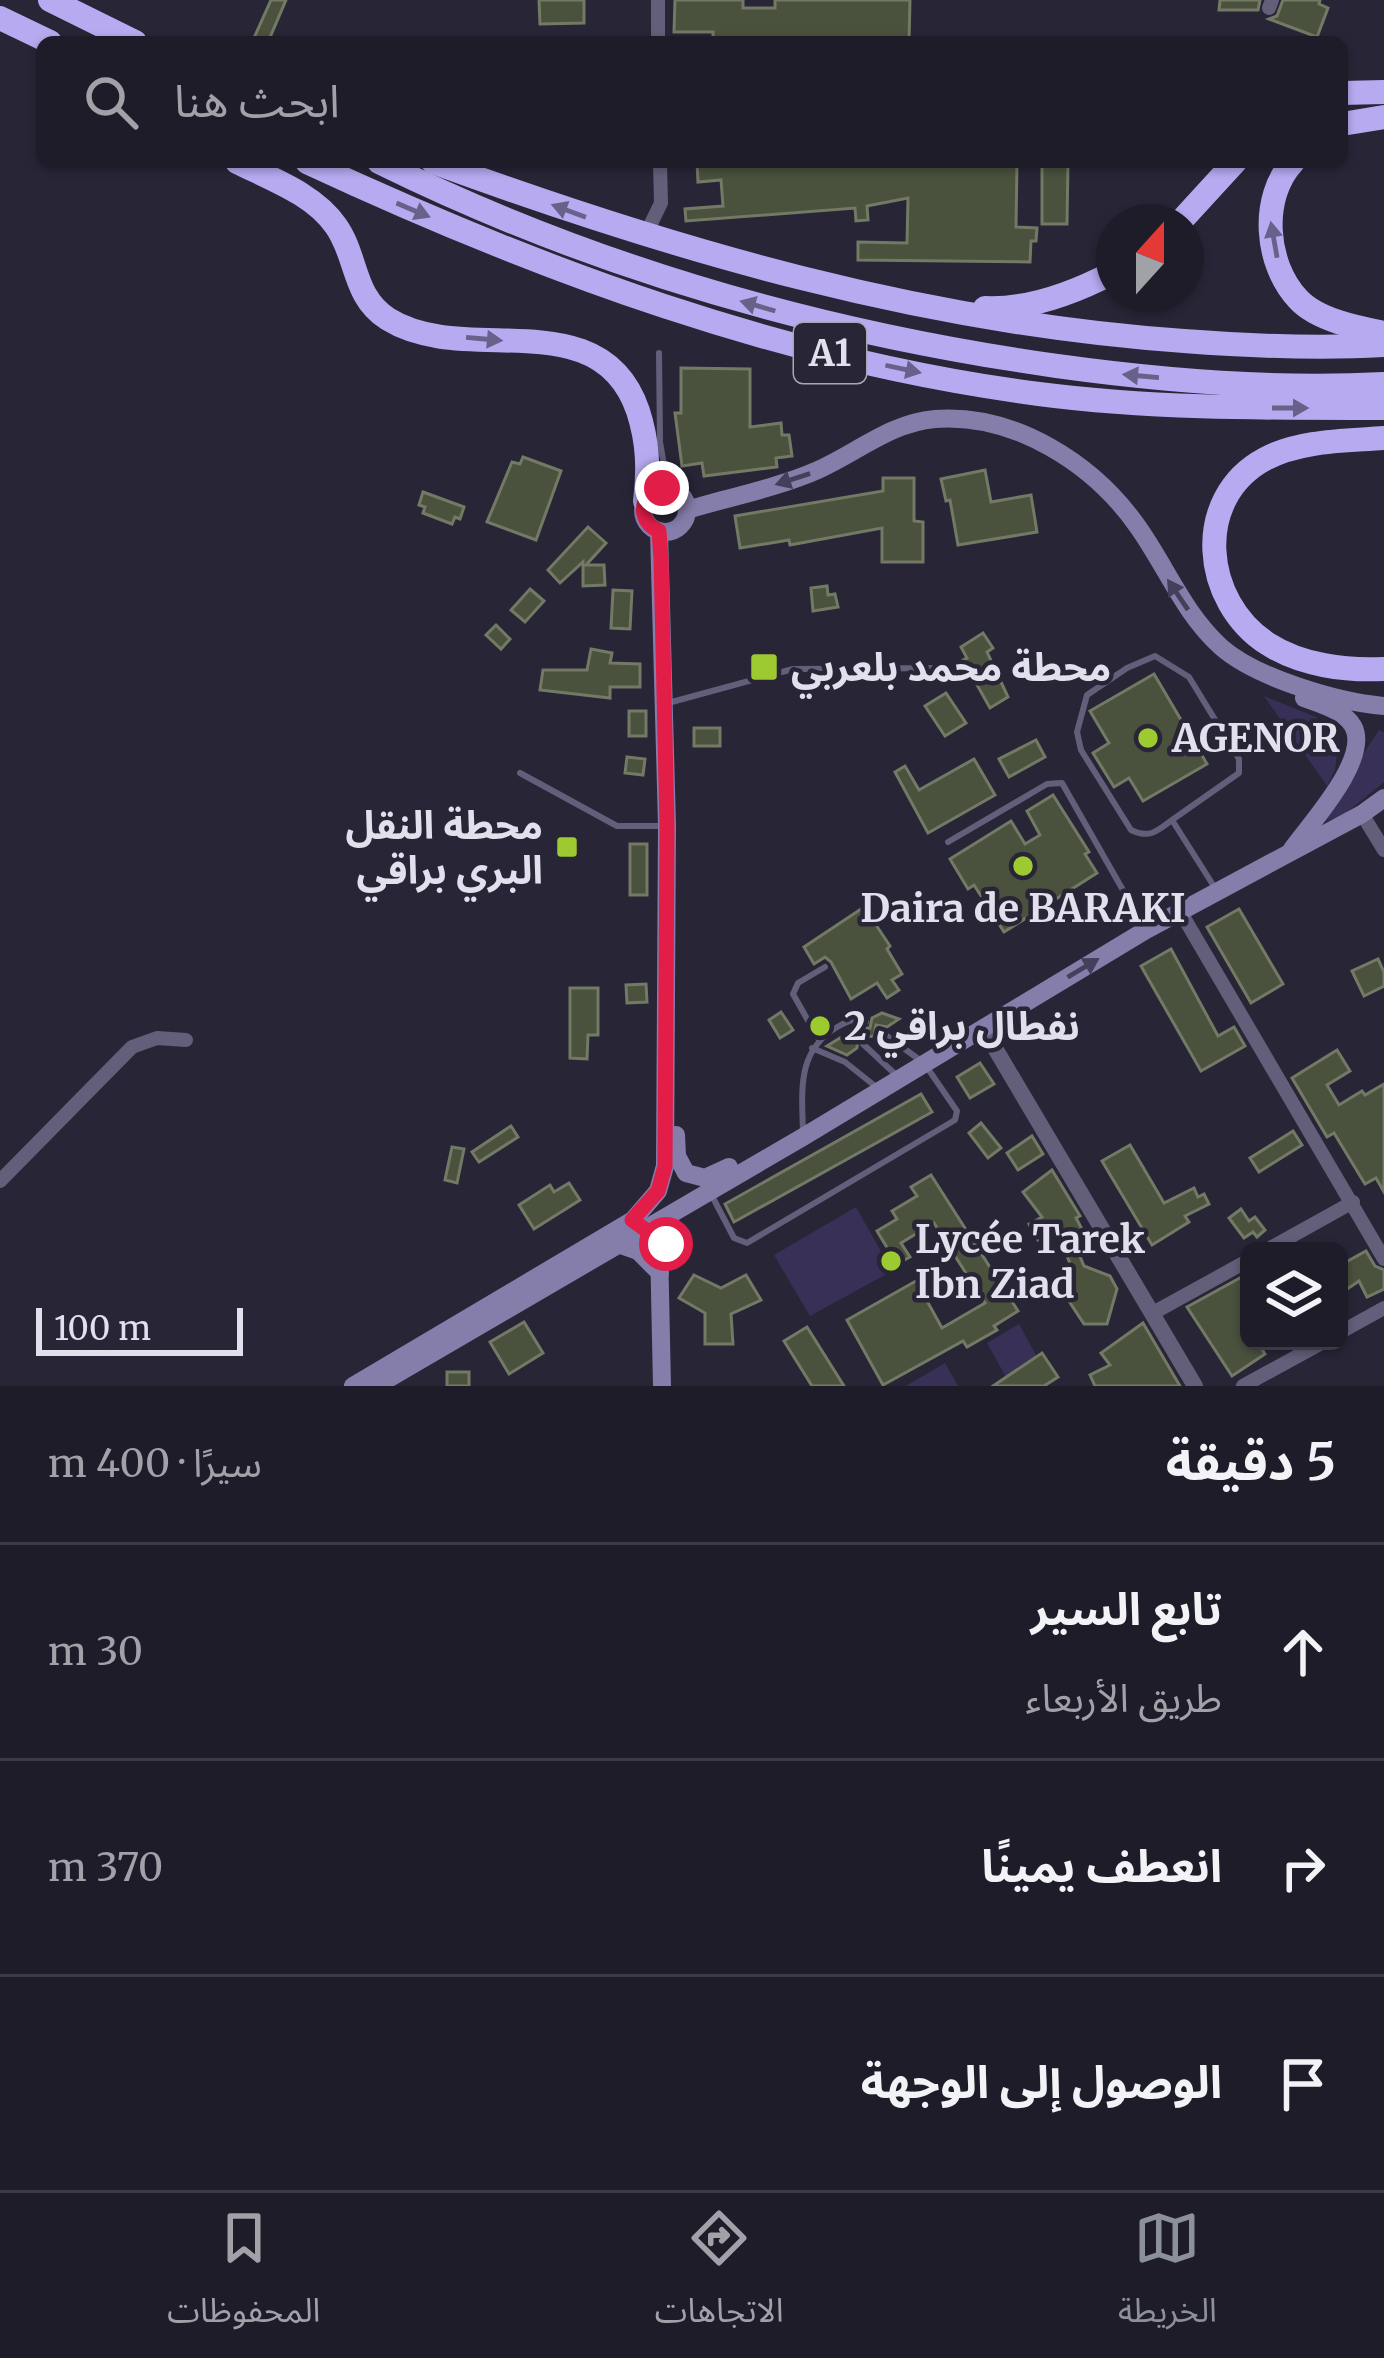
<!DOCTYPE html>
<html lang="ar">
<head>
<meta charset="utf-8">
<style>
	:root { --surface:#1e1c29; --page:#2b2935; --text:#f1f3f6; --muted:#a1a1a8; --line:#3c3a46; --accent:#8c9099 }
	body { margin:0; font-family:Merriweather,"Noto Sans Arabic",serif; background:var(--page); color:var(--text); direction:rtl }
	.controls { position:absolute; right:36px; bottom:36px; display:grid; overflow:hidden; border-radius:18px; box-shadow:0 3px 9px #0004 }
	.controls button { width:108px; height:108px; display:grid; place-items:center; padding:0; border:0; border-bottom:3px solid var(--line); background:var(--surface); color:var(--text); font:60px sans-serif }
	.compass { position:absolute; left:1096px; top:204px; width:108px; height:108px; border-radius:50%; background:var(--surface); box-shadow:0 3px 9px #0004; rotate:21deg }
	.scale { position:absolute; left:36px; bottom:30px; width:207px; box-sizing:border-box; padding-left:12px; border:6px solid #e1e0ec; border-top:0; font-size:33px; line-height:42px; white-space:nowrap; color:#e1e0ec; -webkit-text-stroke:9px #282537; paint-order:stroke }
	.stop { position:absolute; width:36px; height:36px; margin:-27px; border:9px solid #e11d48; border-radius:50%; background:#fff }
	.stop.end { background:#e11d48; border-color:#fff; box-shadow:0 3px 12px #0008 }
	.list { margin:0; padding:0; list-style:none }
	h2 { display:flex; justify-content:space-between; align-items:center; height:156px; margin:0; padding:0 48px; font-size:51px }
	h2 small { font-size:39px; font-weight:400; color:var(--muted) }
	.list li { display:grid; grid-template-columns:78px 1fr auto; gap:36px; align-items:center; box-sizing:border-box; height:216px; padding:0 48px; border-top:3px solid var(--line) }
	.list b { display:block; font-size:45px; white-space:nowrap }
	.list p { margin:0; font-size:39px; white-space:nowrap; color:var(--muted) }
	.list em { font-size:39px; font-style:normal; color:var(--muted) }
	.icon { flex:none; width:66px; height:66px; fill:none; stroke:currentColor; stroke-width:2; stroke-linecap:round; stroke-linejoin:round }
	.map { position:relative; flex:none; width:1384px; height:1386px; overflow:hidden; direction:ltr }
	.search { position:absolute; background:var(--surface); box-shadow:0 3px 9px #0004; left:36px; right:36px; top:36px; height:132px; display:flex; align-items:center; gap:30px; box-sizing:border-box; padding:0 42px; border-radius:18px; color:var(--muted); font-size:45px }
	.sheet { height:804px; background:var(--surface) }
	nav { display:flex; justify-content:space-around; align-items:center; box-sizing:border-box; height:168px; border-top:3px solid var(--line); background:var(--surface); font-size:33px; color:var(--muted) }
	nav a { display:grid; justify-items:center; gap:6px }
	nav .on { color:var(--accent) }
	.map>svg:first-child { display:block }
	.green { fill:#383057 }
	.building { fill:#4a513d; stroke:#727a65; stroke-width:3 }
	.lines { fill:none; stroke-linecap:round; stroke-linejoin:round }
	.service { stroke:#635f7b; stroke-width:6 }
	.minor { stroke:#635f7b; stroke-width:14 }
	.tertiary { stroke:#635f7b; stroke-width:16 }
	.secondary { stroke:#857daa; stroke-width:18 }
	.motorway { stroke:#b7aaf0; stroke-width:24 }
	.oneway { fill:#68618a }
	.oneway2 { fill:#443f5a }
	.route { stroke:#e11d48; stroke-width:15 }
	.poi-dot { fill:#9dca30; stroke:#282537; stroke-width:4.5 }
	.labels { text-anchor:middle; stroke-width:9; stroke-linejoin:round; paint-order:stroke }
	.shield { fill:#282537; stroke:#aaa8b6; stroke-width:3 }
	.shield-label { font-size:36px; font-weight:bold; fill:#e1e0ec }
	.poi-label { font-size:39px; font-weight:bold; fill:#e1e0ec; stroke:#282537; text-anchor:start }
</style>
</head>
<body>
<div class="map">
<svg width="1384" height="1386" viewBox="0 0 1384 1386">
	<rect width="100%" height="100%" fill="#282537"/>
	<g class="green">
		<path d="M1264,696L1316,717L1339,738L1335,770L1327,786Z"/>
		<path d="M1379,730L1384,732V782L1340,818L1319,822Z"/>
		<path d="M856,1207L892,1271L810,1316L774,1255Z"/>
		<path d="M1019,1324L1048,1377L1011,1386L987,1343Z"/>
		<path d="M945,1363L958,1386H906Z"/>
	</g>
	<g class="building">
		<path d="M271,0H286L268,42H263L254,38Z"/>
		<path d="M539,0H584V23L540,24Z"/>
		<path d="M675,0H743V8H775V0H910L909,42H713V32H674Z"/>
		<path d="M1220,0H1260L1258,10H1219Z"/>
		<path d="M1283,0H1320L1319,4L1328,8L1317,37L1269,19L1277,16Z"/>
		<path d="M697,162H1017L1016,227L1037,228L1036,241H1031L1030,262L858,260V242L907,243L908,198L867,206L868,220L856,221L855,208L686,221L685,209L723,206L721,180L698,182Z"/>
		<path d="M1042,162H1068L1067,224H1042Z"/>
		<path d="M681,368L750,369V427L781,423L782,435H789L792,456L776,458L777,467L704,476L702,463L682,466L675,413H681Z"/>
		<path d="M523,457L561,471L536,540L487,522L512,462L520,464Z"/>
		<path d="M985,470L991,502L1031,495L1037,532L958,545L950,500L946,501L941,479Z"/>
		<path d="M883,478H914V521L923,522V562H882V528L790,545L789,540L740,548L735,516L883,491Z"/>
		<path d="M423,492L464,507L460,519L455,517L452,524L423,513L425,507L419,505Z"/>
		<path d="M588,527L606,543L586,565H604L605,585L583,586V562L560,583L548,570Z"/>
		<path d="M827,586L828,595L835,594L838,607L813,611L811,588Z"/>
		<path d="M530,589L544,601L525,622L511,610Z"/>
		<path d="M613,590L632,591L630,629L611,628Z"/>
		<path d="M496,625L510,639L501,649L486,635Z"/>
		<path d="M983,633L993,648L987,652L1008,697L990,708L963,660L967,658L961,647Z"/>
		<path d="M591,649L612,653L610,663L640,664V687H610V698L540,690L543,670H587Z"/>
		<path d="M1154,674L1207,764L1143,801L1129,778L1114,787L1093,753L1109,743L1090,711Z"/>
		<path d="M946,693L966,723L945,736L925,706Z"/>
		<rect x="629" y="711" width="17" height="25"/>
		<rect x="694" y="728" width="26" height="18"/>
		<path d="M1036,740L1045,757L1009,777L999,759Z"/>
		<path d="M627,757L645,759L643,775L625,773Z"/>
		<path d="M974,759L995,795L928,833L895,772L905,766L919,790Z"/>
		<path d="M1053,795L1089,852L1085,854L1097,873L1004,932L974,885L968,889L950,859L1011,821L1025,844L1040,835L1027,811Z"/>
		<rect x="630" y="844" width="17" height="51"/>
		<path d="M864,907L890,946L887,949L902,974L892,980L899,990L887,998L877,983L851,999L831,962L825,957L814,964L804,947Z"/>
		<path d="M1239,909L1283,984L1251,1003L1207,927Z"/>
		<path d="M1171,949L1218,1036L1234,1027L1245,1046L1201,1071L1141,966Z"/>
		<path d="M1378,959L1384,972V986L1364,996L1352,971Z"/>
		<path d="M646,984L647,1002L627,1003L626,985Z"/>
		<path d="M570,988H598V1035H588L587,1059L570,1058Z"/>
		<path d="M781,1012L793,1030L780,1038L769,1020Z"/>
		<path d="M882,1013L899,1019L887,1027L876,1025L874,1036L858,1038L857,1048L847,1055L827,1046L856,1028H870L872,1018Z"/>
		<path d="M1337,1050L1350,1071L1327,1085L1339,1105L1362,1091L1365,1095L1384,1084V1192L1376,1178L1365,1184L1334,1133L1327,1137L1292,1078Z"/>
		<path d="M980,1063L994,1084L970,1098L957,1077Z"/>
		<path d="M921,1094L932,1112L734,1222L725,1204Z"/>
		<path d="M981,1123L1001,1148L988,1158L969,1133Z"/>
		<path d="M511,1126L518,1137L479,1162L472,1152Z"/>
		<path d="M1293,1131L1302,1145L1259,1172L1250,1158Z"/>
		<path d="M1032,1136L1043,1154L1018,1170L1007,1153Z"/>
		<path d="M1130,1145L1164,1203L1194,1188L1198,1197L1204,1194L1209,1204L1185,1216L1189,1222L1152,1245L1102,1161Z"/>
		<path d="M452,1147L464,1149L457,1183L445,1180Z"/>
		<path d="M1052,1170L1080,1216L1076,1218L1083,1231L1072,1237L1084,1266L1110,1276L1117,1289L1107,1324H1084L1065,1295L1074,1274L1057,1230L1038,1240L1029,1224L1042,1217L1023,1192Z"/>
		<path d="M931,1175L1018,1311L994,1326L997,1330L967,1347L963,1341L883,1385L847,1320L916,1281L942,1328L985,1303L934,1223L901,1243L910,1257L897,1264L877,1231L897,1219L892,1211L917,1196L911,1187Z"/>
		<path d="M569,1183L580,1200L534,1229L519,1205L550,1185L554,1192Z"/>
		<path d="M1241,1209L1249,1221L1255,1217L1265,1230L1257,1237L1253,1232L1244,1238L1229,1218Z"/>
		<path d="M1366,1251L1375,1266L1384,1270V1289L1367,1297L1359,1281L1343,1292L1339,1286V1266Z"/>
		<path d="M1249,1273V1341H1257L1265,1354L1232,1376L1187,1307Z"/>
		<path d="M694,1275L721,1288L746,1275L761,1300L731,1314L733,1344H705V1313L679,1298Z"/>
		<path d="M524,1322L543,1353L509,1374L490,1342Z"/>
		<path d="M1143,1323L1180,1386H1095L1090,1375L1110,1365L1101,1353Z"/>
		<path d="M807,1327L844,1386H812L784,1341Z"/>
		<path d="M1042,1353L1058,1377L1044,1386H993Z"/>
		<rect x="447" y="1372" width="22" height="14"/>
	</g>
	<g class="lines">
		<g class="service">
			<path d="M659,353L660,442L668,488"/>
			<path d="M668,703L793,669L945,668"/>
			<path d="M520,773L617,826H663"/>
			<path d="M1172,820C1158,831 1149,839 1131,830L1081,750L1077,732L1087,695L1127,668L1155,656L1189,677L1239,759V773L1172,820L1215,888"/>
			<path d="M948,842L1047,784L1062,783L1144,927"/>
			<path d="M819,1040L793,994L798,983L825,967"/>
			<path d="M863,1044L895,1074"/>
			<path d="M812,1048L845,1062L875,1086"/>
			<path d="M803,1133C802,1090 796,1050 839,1026C850,1020 854,1018 866,1022"/>
			<path d="M711,1194L734,1238L747,1243L955,1120L957,1111L924,1063L880,1031"/>
		</g>
		<g class="minor">
			<path d="M658,0V42"/>
			<path d="M1269,8L1272,0"/>
			<path d="M645,236L661,203L660,162"/>
			<path d="M1362,814L1384,850"/>
			<path d="M1180,911L1384,1259"/>
			<path d="M0,1181L132,1047L157,1038L186,1040"/>
			<path d="M1265,1251L1353,1202"/>
			<path d="M1153,1313L1249,1260"/>
			<path d="M1339,1333L1384,1308"/>
			<path d="M1243,1386L1325,1341"/>
		</g>
		<path class="tertiary" d="M983,1028L1195,1386"/>
		<g class="secondary">
			<circle cx="665" cy="510" r="22"/>
			<path d="M687,510C730,497 777,488 818,470C858,452 890,423 935,419C1015,413 1094,464 1138,527C1167,568 1183,612 1221,647C1256,678 1338,702 1384,706"/>
			<path d="M1292,849C1311,823 1371,758 1353,726C1345,711 1320,704 1304,698"/>
			<path d="M676,1135L677,1156L686,1173L705,1178L729,1167"/>
			<path d="M637,1223L652,1232L659,1245L662,1386"/>
			<path d="M618,1244L638,1251L660,1273"/>
			<path d="M353,1386L633,1220L658,1191L665,1166L667,825L659,531"/>
			<path d="M376,1386L803,1137L1146,930L1362,814L1384,798"/>
		</g>
		<g class="motorway">
			<path d="M50,0L135,42"/>
			<path d="M0,18L50,42"/>
			<path d="M1342,93L1384,92"/>
			<path d="M1342,124L1384,117"/>
			<path d="M237,162C271,179 314,194 336,226C358,257 352,296 388,319C466,368 600,299 638,411C648,442 649,469 645,501"/>
			<path d="M307,162C539,270 784,361 1039,394C1154,409 1269,408 1384,408"/>
			<path d="M379,162C592,267 822,333 1057,366C1165,381 1275,390 1384,384"/>
			<path d="M433,162C676,251 924,323 1184,341C1250,346 1317,349 1384,345"/>
			<path d="M1293,162C1260,197 1265,264 1298,299C1317,320 1358,328 1384,333"/>
			<path d="M1180,222L1235,162"/>
			<path d="M985,308C1030,310 1074,293 1114,272"/>
			<path d="M1384,438C1346,441 1300,440 1265,459C1192,498 1202,602 1268,644C1301,665 1345,671 1384,669"/>
		</g>
	</g>
	<defs><path id="oneway-solid" d="M-6-.8H1V-3.2L6.5 0L1 3.2V.8H-6Z" transform="scale(3)"/></defs>
	<g class="oneway">
		<use href="#oneway-solid" transform="translate(413 210) rotate(23)"/>
		<use href="#oneway-solid" transform="translate(569 211) rotate(-160)"/>
		<use href="#oneway-solid" transform="translate(1274 240) rotate(-100)"/>
		<use href="#oneway-solid" transform="translate(758 306) rotate(-164)"/>
		<use href="#oneway-solid" transform="translate(484 339) rotate(5)"/>
		<use href="#oneway-solid" transform="translate(903 369) rotate(12)"/>
		<use href="#oneway-solid" transform="translate(1141 376) rotate(-175)"/>
		<use href="#oneway-solid" transform="translate(1290 408)"/>
	</g>
	<g class="oneway2">
		<use href="#oneway-solid" transform="translate(793 479) rotate(162)"/>
		<use href="#oneway-solid" transform="translate(1178 595) rotate(-124)"/>
		<use href="#oneway-solid" transform="translate(1083 968) rotate(-31)"/>
	</g>
	<g class="lines">
		<path class="route" d="M662,488L648,496C639,510 644,524 659,531L661,558L667,826L665,1166L658,1191L632,1220L657,1238L660,1258L666,1244"/>
	</g>
	<g class="poi-dot">
		<rect x="749" y="652" width="30" height="30" rx="6"/>
		<circle cx="1148" cy="738" r="12"/>
		<rect x="555" y="835" width="24" height="24" rx="6"/>
		<circle cx="1023" cy="866" r="12"/>
		<circle cx="820" cy="1026" r="12"/>
		<circle cx="891" cy="1261" r="12"/>
	</g>
	<g class="labels">
		<rect class="shield" x="794" y="323" width="72" height="60" rx="9"/>
		<g class="shield-label">
			<text x="830" y="366">A1</text>
		</g>
		<g class="poi-label">
			<text x="791" y="681">محطة محمد بلعربي</text>
			<text x="1172" y="752">AGENOR</text>
			<text x="543" y="839" text-anchor="end">محطة النقل<tspan x="543" dy="45">البري براقي</tspan></text>
			<text x="1023" y="922" text-anchor="middle">Daira de BARAKI</text>
			<text x="844" y="1040">نفطال براقي 2</text>
			<text x="915" y="1253">Lycée Tarek<tspan x="915" dy="45">Ibn Ziad</tspan></text>
		</g>
	</g>
</svg>
<div class="controls">
<button><svg class="icon" aria-label="layers" viewBox="0 0 24 24"><path d="M12 4l9 5-9 5-9-5zM3 14l9 5 9-5"/></svg></button>
</div>
<svg class="compass" viewBox="-18 -18 36 36"><path d="M0-13l5 13h-10z" fill="#e53935"/><path d="M0 13l5-13h-10z" fill="#a1a1a8"/></svg>
<div class="scale">100 m</div>
<div class="stop" style="left:666px;top:1244px"></div>
<div class="stop end" style="left:662px;top:488px"></div>
<div class="search"><svg class="icon" aria-label="search" viewBox="0 0 24 24"><circle cx="10" cy="10" r="6"/><path d="M15 15l6 6"/></svg>ابحث هنا</div>
</div>
<section class="sheet">
<h2>5 دقيقة<small>سيرًا · 400 m</small></h2>
<ul class="list">
<li><svg class="icon" aria-label="ahead" viewBox="0 0 24 24"><path d="M12 20V5M6 11l6-6 6 6"/></svg><div><b>تابع السير</b><p>طريق الأربعاء</p></div><em>30 m</em></li>
<li><svg class="icon" aria-label="right" viewBox="0 0 24 24"><path d="M7 20v-9h11M14 6l5 5-5 5"/></svg><div><b>انعطف يمينًا</b></div><em>370 m</em></li>
<li><svg class="icon" aria-label="arrive" viewBox="0 0 24 24"><path d="M6 21V4h12l-3 4 3 4H6"/></svg><div><b>الوصول إلى الوجهة</b></div></li>
</ul>
</section>
<nav>
<a class="on"><svg class="icon" aria-label="map" viewBox="0 0 24 24"><path d="M3 6l6-2 6 2 6-2v14l-6 2-6-2-6 2zM9 4v14M15 6v14"/></svg>الخريطة</a>
<a><svg class="icon" aria-label="directions" viewBox="0 0 24 24"><path d="M12 3l9 9-9 9-9-9zM9 14v-3h6M13 9l2 2-2 2"/></svg>الاتجاهات</a>
<a><svg class="icon" aria-label="saved" viewBox="0 0 24 24"><path d="M7 4h10v16l-5-4-5 4z"/></svg>المحفوظات</a>
</nav>
</body>
</html>
